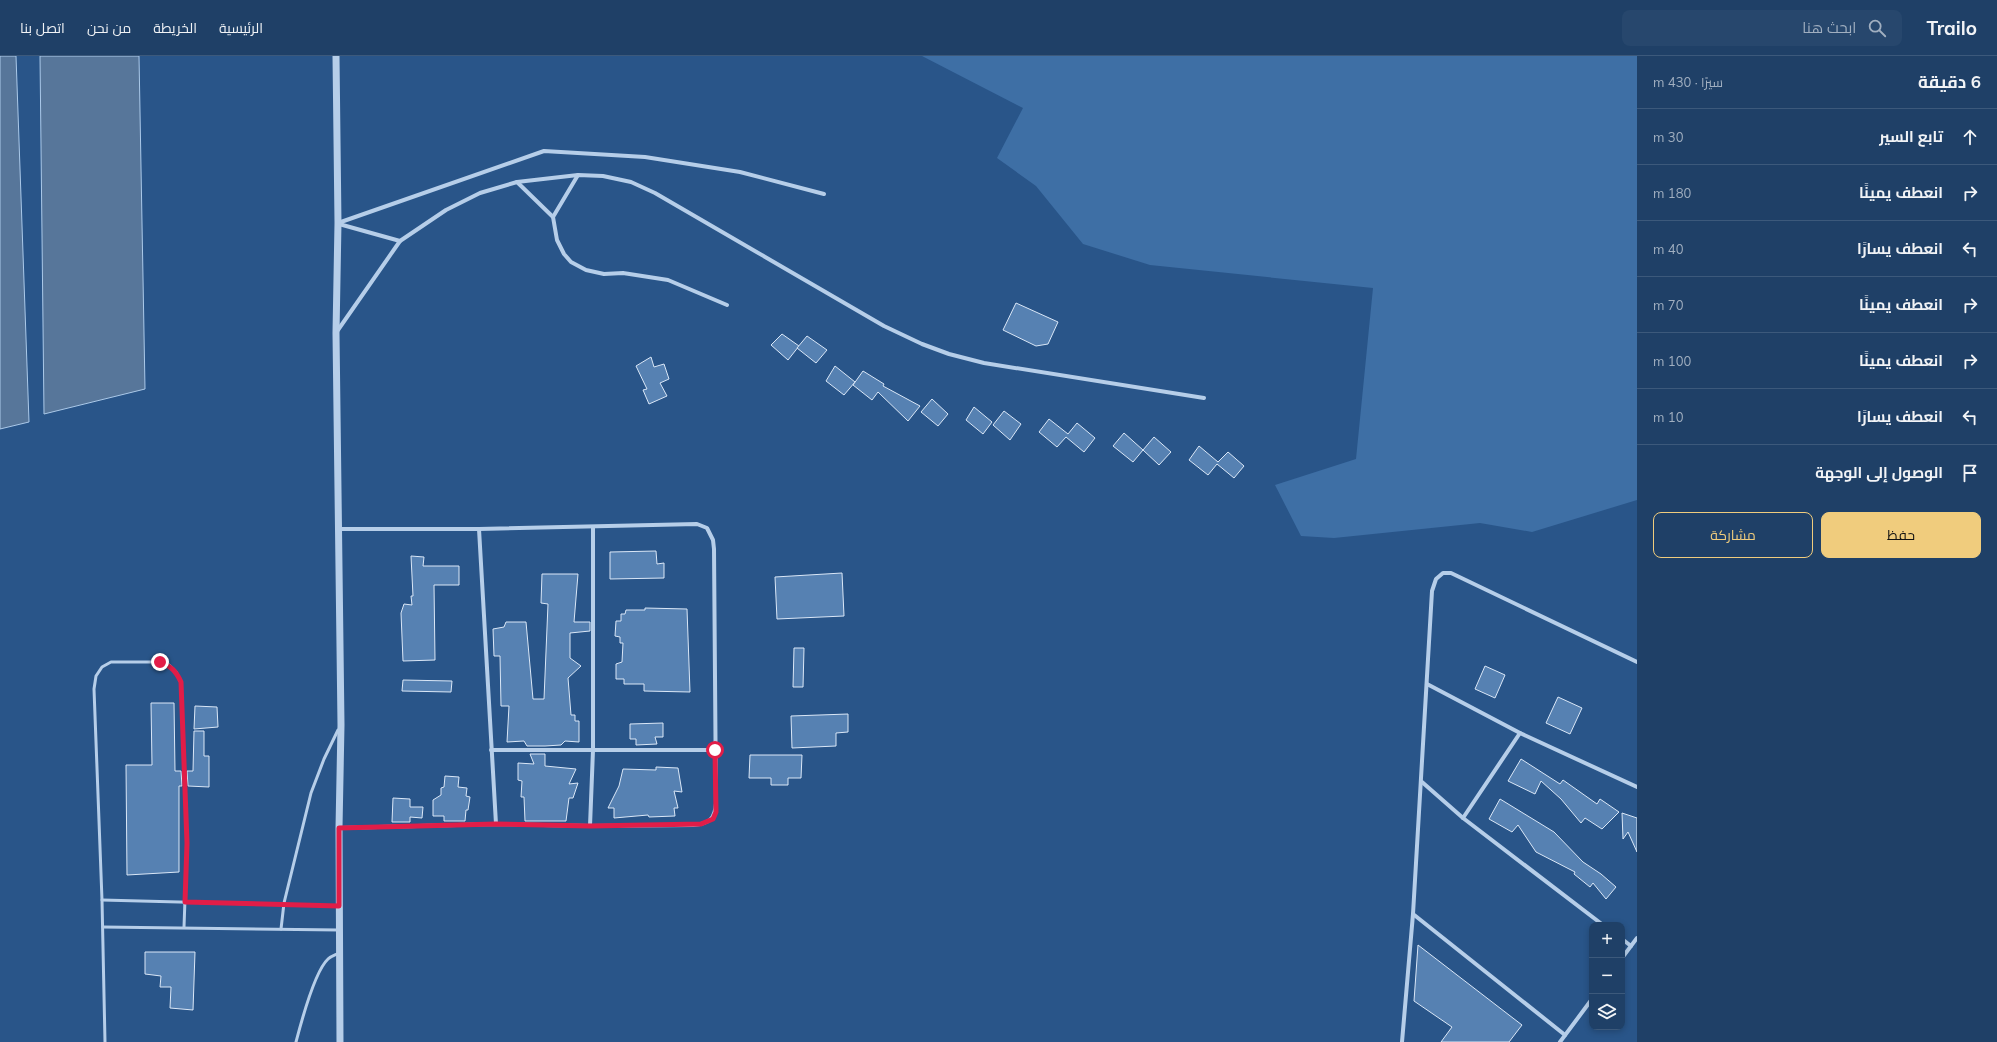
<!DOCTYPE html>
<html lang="ar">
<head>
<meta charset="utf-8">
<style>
	:root { --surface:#1f4067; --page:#27476d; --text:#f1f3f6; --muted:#a1afc0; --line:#3c597b; --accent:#f0cc7d }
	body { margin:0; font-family:Mulish,Cairo,sans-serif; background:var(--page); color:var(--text); direction:rtl }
	.controls { position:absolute; right:12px; bottom:12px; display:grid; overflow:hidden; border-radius:8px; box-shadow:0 2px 6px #0003 }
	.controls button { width:36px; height:36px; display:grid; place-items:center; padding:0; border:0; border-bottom:1px solid var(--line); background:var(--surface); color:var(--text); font:20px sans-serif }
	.stop { position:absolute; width:12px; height:12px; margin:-9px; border:3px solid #e11d48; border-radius:50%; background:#fff }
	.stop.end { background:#e11d48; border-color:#fff; box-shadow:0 1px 4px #0008 }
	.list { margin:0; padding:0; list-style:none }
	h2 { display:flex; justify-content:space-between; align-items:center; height:52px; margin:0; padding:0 16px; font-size:17px }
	h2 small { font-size:13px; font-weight:400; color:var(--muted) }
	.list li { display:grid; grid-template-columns:26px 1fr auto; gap:12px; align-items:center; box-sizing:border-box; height:56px; padding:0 16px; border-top:1px solid var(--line) }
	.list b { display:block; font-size:15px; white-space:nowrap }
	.list em { font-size:13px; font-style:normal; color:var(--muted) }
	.actions { display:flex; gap:8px; padding:12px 16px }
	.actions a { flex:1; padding:9px 0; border:1px solid var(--accent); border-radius:8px; text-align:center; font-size:14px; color:var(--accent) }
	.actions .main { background:var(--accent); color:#111 }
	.icon { flex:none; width:22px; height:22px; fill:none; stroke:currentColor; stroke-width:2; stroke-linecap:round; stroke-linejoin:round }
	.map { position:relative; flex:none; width:1637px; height:986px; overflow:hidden; direction:ltr }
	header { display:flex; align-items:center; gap:24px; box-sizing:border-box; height:56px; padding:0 20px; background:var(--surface); border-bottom:1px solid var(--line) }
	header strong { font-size:19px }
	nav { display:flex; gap:22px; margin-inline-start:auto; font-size:14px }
	.search { width:280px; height:36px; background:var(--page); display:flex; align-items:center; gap:10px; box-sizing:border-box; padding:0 14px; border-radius:8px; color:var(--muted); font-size:15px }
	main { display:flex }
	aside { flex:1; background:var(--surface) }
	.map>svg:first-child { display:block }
	.green { fill:#3e6fa5 }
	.water { fill:#57769a; stroke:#abc9e9 }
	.building { fill:#5681b2; stroke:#dae7f7 }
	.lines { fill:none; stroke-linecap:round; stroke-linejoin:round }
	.service { stroke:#b6cee9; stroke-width:3 }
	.minor { stroke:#b6cee9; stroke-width:4 }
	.tertiary { stroke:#b6cee9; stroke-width:7 }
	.route { stroke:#e11d48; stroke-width:5 }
</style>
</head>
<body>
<header>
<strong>Trailo</strong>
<div class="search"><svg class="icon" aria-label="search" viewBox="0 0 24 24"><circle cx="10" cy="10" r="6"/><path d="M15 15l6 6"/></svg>ابحث هنا</div>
<nav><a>الرئيسية</a><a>الخريطة</a><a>من نحن</a><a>اتصل بنا</a></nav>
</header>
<main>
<aside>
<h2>6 دقيقة<small>سيرًا · 430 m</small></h2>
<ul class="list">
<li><svg class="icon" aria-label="ahead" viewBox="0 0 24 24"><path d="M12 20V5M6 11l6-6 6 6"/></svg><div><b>تابع السير</b></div><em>30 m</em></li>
<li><svg class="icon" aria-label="right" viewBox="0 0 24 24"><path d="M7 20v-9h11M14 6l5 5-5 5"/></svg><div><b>انعطف يمينًا</b></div><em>180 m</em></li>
<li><svg class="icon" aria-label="left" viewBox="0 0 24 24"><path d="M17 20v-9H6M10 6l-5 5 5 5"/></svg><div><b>انعطف يسارًا</b></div><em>40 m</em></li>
<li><svg class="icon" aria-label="right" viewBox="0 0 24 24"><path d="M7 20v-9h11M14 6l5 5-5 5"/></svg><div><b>انعطف يمينًا</b></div><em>70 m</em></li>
<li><svg class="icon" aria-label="right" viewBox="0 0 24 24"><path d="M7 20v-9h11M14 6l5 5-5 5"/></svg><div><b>انعطف يمينًا</b></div><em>100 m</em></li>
<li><svg class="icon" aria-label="left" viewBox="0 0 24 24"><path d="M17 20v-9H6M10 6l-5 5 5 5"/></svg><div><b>انعطف يسارًا</b></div><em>10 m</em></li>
<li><svg class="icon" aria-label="arrive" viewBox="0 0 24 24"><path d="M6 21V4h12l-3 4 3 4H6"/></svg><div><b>الوصول إلى الوجهة</b></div></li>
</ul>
<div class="actions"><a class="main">حفظ</a><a>مشاركة</a></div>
</aside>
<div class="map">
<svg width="1637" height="986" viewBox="0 0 1637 986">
	<rect width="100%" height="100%" fill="#295589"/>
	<path class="green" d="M922,0H1637V444L1532,476L1480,467L1334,482L1301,480L1275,429L1356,403L1373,232L1150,209L1083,188L1036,130L997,102L1023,52Z"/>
	<g class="water">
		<path d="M0,0H16L29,366L0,373Z"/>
		<path d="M40,0H139L145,333L44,358Z"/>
	</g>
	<g class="building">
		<path d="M1016,247L1058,266L1048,288L1036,290L1003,274Z"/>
		<path d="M782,278L799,290L788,304L771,289Z"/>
		<path d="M807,280L827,294L816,307L797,292Z"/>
		<path d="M651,301L654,311L664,308L669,323L660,327L667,340L649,348L643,334L647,333L636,310Z"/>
		<path d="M835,310L855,326L844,339L826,325Z"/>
		<path d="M863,315L884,328L883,330L920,350L908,365L878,336L872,344L853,329Z"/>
		<path d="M932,343L948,358L938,370L921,356Z"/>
		<path d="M974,351L992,366L983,378L966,364Z"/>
		<path d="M1004,355L1021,368L1010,384L993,369Z"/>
		<path d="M1049,363L1068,378L1077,367L1095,382L1084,396L1066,381L1057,391L1039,376Z"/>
		<path d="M1124,377L1143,394L1154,381L1171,396L1159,409L1143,394L1133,406L1113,390Z"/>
		<path d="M1199,390L1218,406L1228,396L1244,410L1234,422L1217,408L1208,419L1189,404Z"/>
		<path d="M656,495L657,508L664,507V522L610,523V496Z"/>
		<path d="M411,500L424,501L423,510H459V529H434L435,604L403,605L401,557L404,548L412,549L411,540H413Z"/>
		<path d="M842,517L844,560L777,563L775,521Z"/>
		<path d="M542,518H578L574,566H590V575L570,577V602L581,610L568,622L571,659H575V665H579V686L565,685L561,689L545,690H527L524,685L507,686L509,650H501L500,600H494L493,573L504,571L506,566H526L533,643H544L548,548L541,547Z"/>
		<path d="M645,552L687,553L690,636L644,635V628H624V623H616V608L622,606L623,587H620V581L615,580L616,565H621V558H625L626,554H645Z"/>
		<path d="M794,592H804L803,631H793Z"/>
		<path d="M1485,610L1505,619L1495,642L1475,633Z"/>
		<path d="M403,624L452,625L451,636L402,635Z"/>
		<path d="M1558,641L1582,652L1570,678L1546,667Z"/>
		<path d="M151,647H174L175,715H181L182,730H179V816L127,819L126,709H152Z"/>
		<path d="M195,650L217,651L218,671L194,673Z"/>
		<path d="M848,658V676L836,677V690L792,692L791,660Z"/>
		<path d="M663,667V681H655L657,688L636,689V683H630V668Z"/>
		<path d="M194,675H204V700H209V731L188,730L187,715H193Z"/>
		<path d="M530,698H545V710L576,713L569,728L578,727L573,742H569L566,765H525L524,741H521L522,725L518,724V707L534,708Z"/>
		<path d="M750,699H802L801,722H788V729H771V722H749Z"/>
		<path d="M1521,703L1560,728L1563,724L1597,748L1600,743L1619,756L1602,773L1585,762L1581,767L1561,743L1541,725L1535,738L1508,725Z"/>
		<path d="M656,711L678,712L682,736L674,735L678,752H674L675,760L649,761L648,759L614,762V752H608L619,730L623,713L656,714Z"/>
		<path d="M445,720L459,721L458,731L467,732L466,740L470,741L468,754H466L465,765H444V760H433V744L441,739V732L444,731Z"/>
		<path d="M393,742L410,743V751H423L422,762L410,761V766H392Z"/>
		<path d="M1500,743L1554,776L1583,806L1601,818L1616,831L1606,843L1593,827L1590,831L1574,818L1575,816L1536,796L1518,769L1512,776L1489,763Z"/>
		<path d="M1622,757L1637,762V796L1628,776L1623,783Z"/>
		<path d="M1418,889L1522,969L1509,986H1441L1452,971L1414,945Z"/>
		<path d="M145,896H195L193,954L170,952L171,931H160L161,920L145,918Z"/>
	</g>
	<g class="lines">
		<g class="service">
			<path d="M102,844L339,850"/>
			<path d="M103,871L339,874"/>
			<path d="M281,873L284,847L311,737L324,703L338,674"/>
			<path d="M105,986L102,844L94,633L96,620L102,611L111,606H160L169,609L176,616L181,626L187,787L184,871"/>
			<path d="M296,986C301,967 314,916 328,903C331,900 335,899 339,897"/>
		</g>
		<g class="minor">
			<path d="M517,126L553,161L557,184L564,198L571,206L586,214L604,218L623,217L668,224L727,249"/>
			<path d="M553,161L578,119"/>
			<path d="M338,167L544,95L645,101L740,116L824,138"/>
			<path d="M339,168L400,185"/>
			<path d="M338,274L400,185L446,154L480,137L517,126L578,119L603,120L631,126L655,137L884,270L922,288L949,298L984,307L1204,342"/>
			<path d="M479,473L496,768"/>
			<path d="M1427,628L1520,677L1637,731"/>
			<path d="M491,694H715"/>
			<path d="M1422,726L1463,762L1603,869"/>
			<path d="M1463,762L1520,677"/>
			<path d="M590,770L593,694V472"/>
			<path d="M339,772L496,768L590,770L693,769C709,768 715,763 716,747L714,493L713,484L707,472L697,468L479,473H339"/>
			<path d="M1413,858L1565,979"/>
			<path d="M1622,883L1631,890"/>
			<path d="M1622,902L1637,882"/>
			<path d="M1402,986L1413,858L1432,535L1436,523L1443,517H1451L1637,606"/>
			<path d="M1560,986L1592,943"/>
		</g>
		<path class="tertiary" d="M336,0L338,167L336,277L341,669L339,772L340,986"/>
	</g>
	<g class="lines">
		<path class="route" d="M160,606C171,610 176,615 181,626L187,787L185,846L339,850V772L496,768L590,770L701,768L713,763L716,756L715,694"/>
	</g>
</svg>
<div class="controls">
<button>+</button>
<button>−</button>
<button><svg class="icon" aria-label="layers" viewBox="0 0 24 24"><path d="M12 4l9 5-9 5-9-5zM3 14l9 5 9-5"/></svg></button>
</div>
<div class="stop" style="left:715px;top:694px"></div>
<div class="stop end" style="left:160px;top:606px"></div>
</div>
</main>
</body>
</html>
